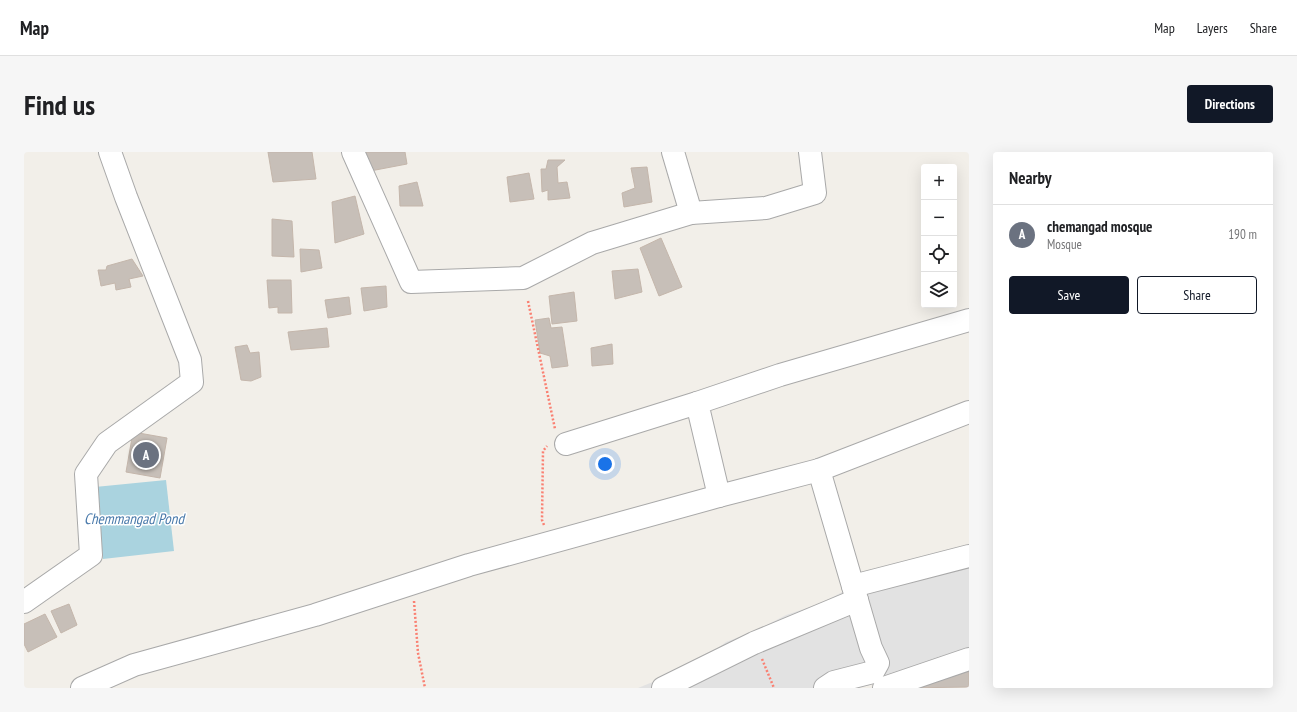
<!DOCTYPE html>
<html lang="en">
<head>
<meta charset="utf-8">
<style>
	:root { --surface:#fff; --page:#f6f6f6; --text:#202124; --muted:#757577; --line:#e0e0e0; --accent:#111827 }
	body { margin:0; font-family:"PT Sans Narrow",sans-serif; background:var(--page); color:var(--text) }
	.controls { position:absolute; right:12px; top:12px; display:grid; overflow:hidden; border-radius:4px; box-shadow:0 4px 16px #0002 }
	.controls button { width:36px; height:36px; display:grid; place-items:center; padding:0; border:0; border-bottom:1px solid var(--line); background:var(--surface); color:var(--text); font:20px sans-serif }
	.you { position:absolute; left:581px; top:312px; width:14px; height:14px; margin:-10px; border:3px solid #fff; border-radius:50%; background:#1a73e8; box-shadow:0 0 0 6px #1a73e833 }
	.badge { display:grid; place-items:center; width:26px; height:26px; border-radius:50%; background:var(--accent); color:#fff; font-size:13px; font-weight:700 }
	.pin { position:absolute; translate:-50% -50%; border:2px solid #fff; box-shadow:0 1px 4px #0006 }
	.list { margin:0; padding:0; list-style:none }
	h2 { display:flex; justify-content:space-between; align-items:center; height:52px; margin:0; padding:0 16px; font-size:17px }
	h2 small { font-size:13px; font-weight:400; color:var(--muted) }
	.list li { display:grid; grid-template-columns:26px 1fr auto; gap:12px; align-items:center; box-sizing:border-box; height:60px; padding:0 16px; border-top:1px solid var(--line) }
	.list b { display:block; font-size:15px; white-space:nowrap }
	.list p { margin:0; font-size:13px; white-space:nowrap; color:var(--muted) }
	.list em { font-size:13px; font-style:normal; color:var(--muted) }
	.actions { display:flex; gap:8px; padding:12px 16px }
	.actions a { flex:1; padding:9px 0; border:1px solid var(--accent); border-radius:4px; text-align:center; font-size:14px; color:var(--accent) }
	.actions .main { background:var(--accent); color:#fff }
	.icon { flex:none; width:22px; height:22px; fill:none; stroke:currentColor; stroke-width:2; stroke-linecap:round; stroke-linejoin:round }
	.map { position:relative; flex:none; width:945px; height:536px; overflow:hidden; border-radius:4px }
	header { display:flex; align-items:center; gap:24px; box-sizing:border-box; height:56px; padding:0 20px; background:var(--surface); border-bottom:1px solid var(--line) }
	header strong { font-size:19px }
	nav { display:flex; gap:22px; margin-inline-start:auto; font-size:14px }
	.intro { display:flex; align-items:center; justify-content:space-between; box-sizing:border-box; height:96px; padding:0 24px }
	h1 { margin:0; font-size:28px }
	.button { padding:10px 18px; border-radius:4px; background:var(--accent); color:#fff; font-size:14px; font-weight:700 }
	main { display:flex; gap:24px; padding:0 24px }
	aside { flex:1; background:var(--surface); border-radius:4px; box-shadow:0 4px 16px #0002 }
	.map>svg:first-child { display:block }
	.parking { fill:#e2e2e2 }
	.water { fill:#aad3df }
	.building { fill:#c7bfb8; stroke:#c4b6ab }
	.lines { fill:none; stroke-linecap:round; stroke-linejoin:round }
	.minor-casing { stroke:#a9a9a9; stroke-width:24 }
	.path { stroke:#fa8072; stroke-width:2.5; stroke-dasharray:2 2; stroke-linecap:butt }
	.minor { stroke:#fff; stroke-width:22 }
	.labels { text-anchor:middle; stroke-width:3; stroke-linejoin:round; paint-order:stroke }
	.water-label { font-size:15px; font-style:italic; fill:#4a7aab; stroke:#fff }
</style>
</head>
<body>
<header>
<strong>Map</strong>
<nav><a>Map</a><a>Layers</a><a>Share</a></nav>
</header>
<div class="intro"><h1>Find us</h1><a class="button">Directions</a></div>
<main>
<div class="map">
<svg width="945" height="536" viewBox="0 0 945 536">
	<rect width="100%" height="100%" fill="#f2efe9"/>
	<path class="parking" d="M945,413V499L880,520L846,533L830,536H614L673,512L702,490L731,479L762,463L798,451L829,434Z"/>
	<path class="water" d="M142,328L150,399L79,407L71,335Z"/>
	<g class="building">
		<path d="M244,0H288L292,27L249,30Z"/>
		<path d="M337,0H381L383,12L341,20Z"/>
		<path d="M524,8H541L533,15L534,31L543,30L546,46L524,48V38L518,40L517,17H522Z"/>
		<path d="M623,15L628,50L600,55L598,41L611,36L607,16Z"/>
		<path d="M505,21L510,47L486,50L483,25Z"/>
		<path d="M393,30L399,54H376L375,34Z"/>
		<path d="M331,44L340,82L311,91L308,50Z"/>
		<path d="M248,67L268,69L270,105L248,104Z"/>
		<path d="M637,86L658,135L635,144L616,96Z"/>
		<path d="M276,97L295,98L298,116L277,120Z"/>
		<path d="M108,107L119,124L105,127L107,135L92,138L91,131L77,134L74,118H82L83,114Z"/>
		<path d="M614,117L618,140L591,147L588,119Z"/>
		<path d="M243,128H267L268,161H254V155L245,156Z"/>
		<path d="M362,134L363,155L340,159L337,136Z"/>
		<path d="M550,140L553,169L528,172L525,144Z"/>
		<path d="M325,145L327,162L304,166L301,148Z"/>
		<path d="M525,166L527,176L538,175L544,214L528,216L526,204L516,201L511,168Z"/>
		<path d="M303,176L305,195L267,198L264,180Z"/>
		<path d="M588,192L589,212L568,214L567,196Z"/>
		<path d="M223,193L226,201L235,200L237,225L227,229L217,228L211,195Z"/>
		<path d="M109,280L143,286L136,326L102,320Z"/>
		<path d="M45,452L53,473L37,481L27,459Z"/>
		<path d="M21,462L33,485L4,500L0,492V472Z"/>
		<path d="M945,517V535L880,536Z"/>
	</g>
	<g class="lines">
		<g class="minor-casing">
			<g id="minor">
				<path d="M329,0L387,130L499,126L568,91L667,61L742,56L791,41L786,0"/>
				<path d="M649,0L667,61"/>
				<path d="M542,292L673,251"/>
				<path d="M795,318L847,496L854,511L849,520L810,530L801,536"/>
				<path d="M695,344L673,251L756,223L945,168"/>
				<path d="M829,434L945,404"/>
				<path d="M0,450L67,403L62,322L83,291L168,230L166,208L102,45L86,0"/>
				<path d="M58,536L110,513L291,463L445,413L695,344L795,318L945,260"/>
				<path d="M639,536L730,491L833,448"/>
				<path d="M860,536L945,507"/>
			</g>
		</g>
		<g class="path">
			<path d="M504,149L531,277"/>
			<path d="M520,373L518,368L519,299L523,294"/>
			<path d="M390,449L394,501L401,536"/>
			<path d="M738,507L750,536"/>
		</g>
		<use href="#minor" class="minor"/>
	</g>
	<g class="labels">
		<g class="water-label">
			<text x="110" y="372">Chemmangad Pond</text>
		</g>
	</g>
</svg>
<div class="controls">
<button>+</button>
<button>−</button>
<button><svg class="icon" aria-label="locate" viewBox="0 0 24 24"><circle cx="12" cy="12" r="6"/><path d="M12 2v4M12 18v4M2 12h4M18 12h4"/></svg></button>
<button><svg class="icon" aria-label="layers" viewBox="0 0 24 24"><path d="M12 4l9 5-9 5-9-5zM3 14l9 5 9-5"/></svg></button>
</div>
<div class="you"></div>
<div class="pin badge" style="left:122px;top:303px;background:#6b7280">A</div>
</div>
<aside>
<h2>Nearby<small></small></h2>
<ul class="list">
<li><span class="badge" style="background:#6b7280">A</span><div><b>chemangad mosque</b><p>Mosque</p></div><em>190 m</em></li>
</ul>
<div class="actions"><a class="main">Save</a><a>Share</a></div>
</aside>
</main>
</body>
</html>
